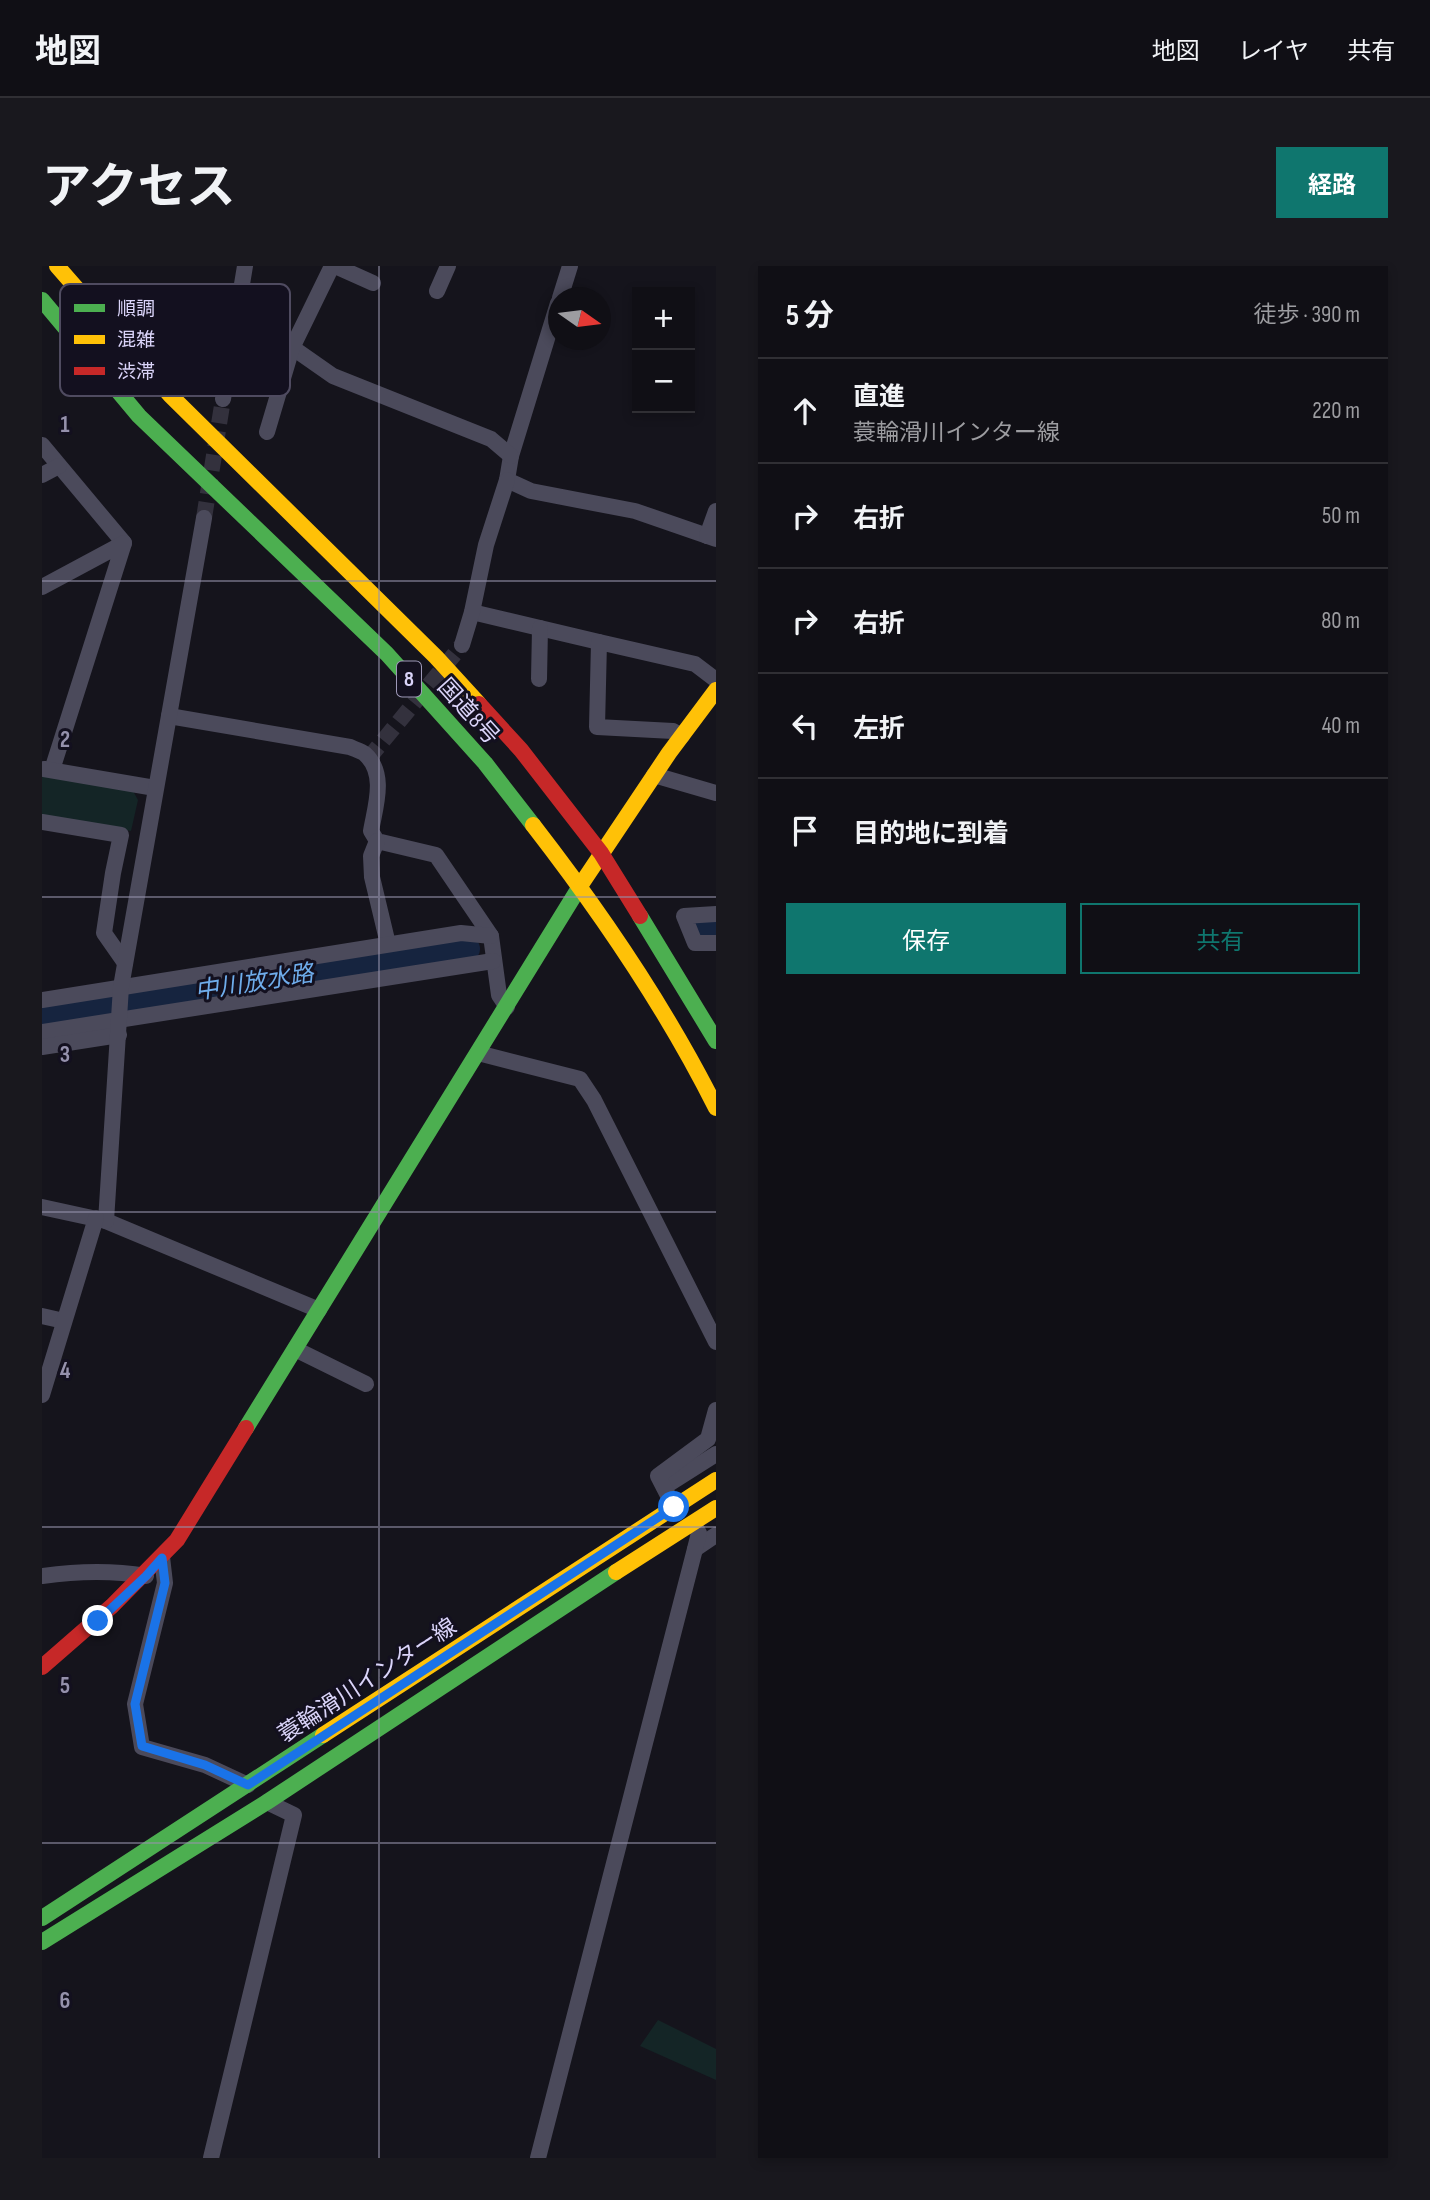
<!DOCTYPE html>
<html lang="ja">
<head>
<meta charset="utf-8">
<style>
	:root { --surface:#100f15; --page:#19181e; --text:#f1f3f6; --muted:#9c9ca0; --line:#302f34; --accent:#0f766e }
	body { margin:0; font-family:"Sofia Sans Condensed","Noto Sans JP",sans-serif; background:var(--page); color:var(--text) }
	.controls { position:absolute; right:21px; top:21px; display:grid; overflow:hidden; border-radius:0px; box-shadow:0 4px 10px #0003 }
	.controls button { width:63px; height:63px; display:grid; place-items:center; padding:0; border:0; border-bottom:2px solid var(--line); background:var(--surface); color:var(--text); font:35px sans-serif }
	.compass { position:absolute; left:506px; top:21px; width:63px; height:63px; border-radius:50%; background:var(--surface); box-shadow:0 4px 10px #0003; rotate:104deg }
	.stop { position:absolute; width:21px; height:21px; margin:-16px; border:5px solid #1a73e8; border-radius:50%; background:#fff }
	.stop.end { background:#1a73e8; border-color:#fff; box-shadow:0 2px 7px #0008 }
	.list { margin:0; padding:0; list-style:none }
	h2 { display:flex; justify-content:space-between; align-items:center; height:91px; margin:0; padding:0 28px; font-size:30px }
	h2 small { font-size:23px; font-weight:400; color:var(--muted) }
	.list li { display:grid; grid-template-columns:46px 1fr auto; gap:21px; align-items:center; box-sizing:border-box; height:105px; padding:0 28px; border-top:2px solid var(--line) }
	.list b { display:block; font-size:26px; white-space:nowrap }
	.list p { margin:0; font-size:23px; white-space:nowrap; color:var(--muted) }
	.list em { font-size:23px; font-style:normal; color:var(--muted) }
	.actions { display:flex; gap:14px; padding:21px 28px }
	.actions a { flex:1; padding:16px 0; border:2px solid var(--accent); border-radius:0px; text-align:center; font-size:24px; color:var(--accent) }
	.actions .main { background:var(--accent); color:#fff }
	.icon { flex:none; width:38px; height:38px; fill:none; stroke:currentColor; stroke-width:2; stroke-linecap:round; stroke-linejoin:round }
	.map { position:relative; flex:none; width:674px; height:1892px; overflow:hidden; border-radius:0px }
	header { display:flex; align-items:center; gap:42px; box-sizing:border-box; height:98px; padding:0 35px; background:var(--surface); border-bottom:2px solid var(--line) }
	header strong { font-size:33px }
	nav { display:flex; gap:38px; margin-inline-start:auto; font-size:24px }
	.intro { display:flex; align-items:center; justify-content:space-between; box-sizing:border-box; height:168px; padding:0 42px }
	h1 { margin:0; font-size:49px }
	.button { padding:18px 32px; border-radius:0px; background:var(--accent); color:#fff; font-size:24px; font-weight:700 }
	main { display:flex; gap:42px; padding:0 42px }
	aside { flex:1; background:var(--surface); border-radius:0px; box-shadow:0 4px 10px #0003 }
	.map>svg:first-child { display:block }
	.green { fill:#142526 }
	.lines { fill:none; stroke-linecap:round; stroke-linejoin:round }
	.river { stroke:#16243f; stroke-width:28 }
	.street-tunnel { stroke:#33313d; stroke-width:16; stroke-dasharray:16 8; stroke-linecap:butt }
	.street { stroke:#4b4a5b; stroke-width:16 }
	.fast { stroke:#4caf50; stroke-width:16 }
	.slow { stroke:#ffc107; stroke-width:16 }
	.jam { stroke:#c62828; stroke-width:16 }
	.route { stroke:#1a73e8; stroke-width:9 }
	.grid { fill:none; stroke:#9591ac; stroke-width:2; stroke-opacity:0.55 }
	.labels { text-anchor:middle; stroke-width:6; stroke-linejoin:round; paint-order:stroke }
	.shield { fill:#13101f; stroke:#9e99b8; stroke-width:2 }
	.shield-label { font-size:21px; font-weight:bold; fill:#dad4f9 }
	.street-label { font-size:23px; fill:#dad4f9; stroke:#13101f }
	.water-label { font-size:24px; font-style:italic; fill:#6fadec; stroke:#13101f }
	.key { fill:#13101f; stroke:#4f4b60; stroke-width:2 }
	.key-label { font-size:19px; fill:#dad4f9 }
	.grid-label { font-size:23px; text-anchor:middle; font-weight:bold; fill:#9591ac; stroke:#13101f; stroke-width:6; stroke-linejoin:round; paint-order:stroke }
</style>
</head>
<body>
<header>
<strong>地図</strong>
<nav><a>地図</a><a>レイヤ</a><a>共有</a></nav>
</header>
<div class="intro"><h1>アクセス</h1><a class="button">経路</a></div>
<main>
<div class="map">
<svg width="674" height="1892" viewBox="0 0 674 1892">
	<rect width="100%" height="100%" fill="#15141c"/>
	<g class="green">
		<path d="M0,509L91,525L96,534L89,565L0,549Z"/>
		<path d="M616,1754L674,1783V1814L598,1780Z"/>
	</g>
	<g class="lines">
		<g class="river">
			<path d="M659,663L674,662"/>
			<path d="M0,750L424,683"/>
		</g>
		<g class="street-tunnel">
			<path d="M162,252L181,133"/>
			<path d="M326,493L420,379"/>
		</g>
		<g class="street">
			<path d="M293,0L331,17"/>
			<path d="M395,25L406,0"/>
			<path d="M518,32L528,0"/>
			<path d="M516,37L469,190L465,214L489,225L593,245L674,273"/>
			<path d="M195,43L291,110L449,173L469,190"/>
			<path d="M181,133L203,0"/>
			<path d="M225,166L250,82L290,0"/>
			<path d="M0,179L82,277"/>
			<path d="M0,209L17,200"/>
			<path d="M665,270L674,245"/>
			<path d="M0,321L82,277L10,504"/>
			<path d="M430,346L557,376"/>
			<path d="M420,379L430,346L444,279L465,214"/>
			<path d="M497,413L498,362"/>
			<path d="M127,450L308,481C312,483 319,485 323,488C345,508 333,541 329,565L335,575L394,589L449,670L457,729L465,741"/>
			<path d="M640,470L631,465L555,461L557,376L653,398L674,414"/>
			<path d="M2,503L113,522"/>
			<path d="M612,509L674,527"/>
			<path d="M0,556L79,569L71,607L62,667L83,697"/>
			<path d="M335,575L329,590L330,611L346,678"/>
			<path d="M674,648L642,650L653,677H674"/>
			<path d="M0,734L419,667L449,670"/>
			<path d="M0,766L451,695"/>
			<path d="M0,781L77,769"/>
			<path d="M436,787L538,813L552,834L674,1076"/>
			<path d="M0,941L64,955L277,1044"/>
			<path d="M64,955L79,721L162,252"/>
			<path d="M0,1050L22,1055"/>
			<path d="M253,1083L324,1118"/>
			<path d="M0,1129L54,952"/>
			<path d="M622,1221L674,1188"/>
			<path d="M632,1241L616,1210L666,1173L674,1144"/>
			<path d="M653,1283L674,1269"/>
			<path d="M120,1291L123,1317L93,1438L100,1481L163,1499L206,1519"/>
			<path d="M0,1310C36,1305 69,1304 104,1310"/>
			<path d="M169,1892L252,1549L225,1536"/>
			<path d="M496,1892L653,1283L657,1267L651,1257"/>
		</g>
		<g class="fast">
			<path d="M0,34L97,150L345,388L443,497L491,559"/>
			<path d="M598,650L674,775"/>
			<path d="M204,1162L540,617"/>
			<path d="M0,1652L281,1469"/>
			<path d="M0,1676L225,1536L574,1306"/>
		</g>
		<g class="slow">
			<path d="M15,0L128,129L394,391L437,438"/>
			<path d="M491,559C560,648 624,742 674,842"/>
			<path d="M540,617L627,487L674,424"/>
			<path d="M574,1306L674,1242"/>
			<path d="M281,1469L674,1214"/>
		</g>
		<g class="jam">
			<path d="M437,438L479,484L559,587L598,650"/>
			<path d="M0,1401L70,1340L135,1274L204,1162"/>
		</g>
	</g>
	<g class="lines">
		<path class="route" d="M56,1355L104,1310L120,1292L123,1317L93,1438L100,1480L163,1499L206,1519L632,1241"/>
	</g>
	<path class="grid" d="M337,0V1892M0,315H674M0,631H674M0,946H674M0,1261H674M0,1577H674"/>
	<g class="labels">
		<rect class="shield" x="355" y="395.5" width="24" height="35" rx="5"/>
		<g class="shield-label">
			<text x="367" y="420">8</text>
		</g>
		<g class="street-label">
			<text transform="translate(427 445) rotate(48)" y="8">国道8号</text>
			<text transform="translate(325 1414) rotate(-33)" y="8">蓑輪滑川インター線</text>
		</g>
		<g class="water-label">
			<text transform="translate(212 716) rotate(-9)" y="8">中川放水路</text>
		</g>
	</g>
	<rect x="18" y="18" width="230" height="112" rx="10" class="key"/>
	<rect x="32" y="38" width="31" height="8" fill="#4caf50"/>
	<rect x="32" y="69" width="31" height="9" fill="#ffc107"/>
	<rect x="32" y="101" width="31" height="8" fill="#c62828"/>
	<g class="key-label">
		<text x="75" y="49">順調</text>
		<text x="75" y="80">混雑</text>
		<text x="75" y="112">渋滞</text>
	</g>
	<g class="grid-label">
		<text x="23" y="166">1</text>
		<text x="23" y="481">2</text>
		<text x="23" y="796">3</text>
		<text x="23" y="1112">4</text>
		<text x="23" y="1427">5</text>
		<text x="23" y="1742">6</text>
	</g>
</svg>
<div class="controls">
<button>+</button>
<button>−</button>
</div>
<svg class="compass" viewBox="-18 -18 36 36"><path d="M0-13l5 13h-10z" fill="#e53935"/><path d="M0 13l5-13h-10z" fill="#9c9ca0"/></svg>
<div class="stop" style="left:632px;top:1241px"></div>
<div class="stop end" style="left:56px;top:1355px"></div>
</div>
<aside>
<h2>5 分<small>徒歩 · 390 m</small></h2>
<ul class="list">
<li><svg class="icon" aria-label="ahead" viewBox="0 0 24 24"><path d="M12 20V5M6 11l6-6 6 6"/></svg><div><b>直進</b><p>蓑輪滑川インター線</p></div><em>220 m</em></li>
<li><svg class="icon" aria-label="right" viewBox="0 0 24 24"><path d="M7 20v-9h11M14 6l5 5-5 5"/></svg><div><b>右折</b></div><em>50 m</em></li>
<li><svg class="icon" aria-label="right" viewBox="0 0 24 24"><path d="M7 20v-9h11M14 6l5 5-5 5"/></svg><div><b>右折</b></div><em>80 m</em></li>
<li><svg class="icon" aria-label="left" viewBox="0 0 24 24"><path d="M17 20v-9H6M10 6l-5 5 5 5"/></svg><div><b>左折</b></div><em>40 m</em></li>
<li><svg class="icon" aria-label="arrive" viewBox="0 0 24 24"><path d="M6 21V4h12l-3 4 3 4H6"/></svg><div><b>目的地に到着</b></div></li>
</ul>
<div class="actions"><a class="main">保存</a><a>共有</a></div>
</aside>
</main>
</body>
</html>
